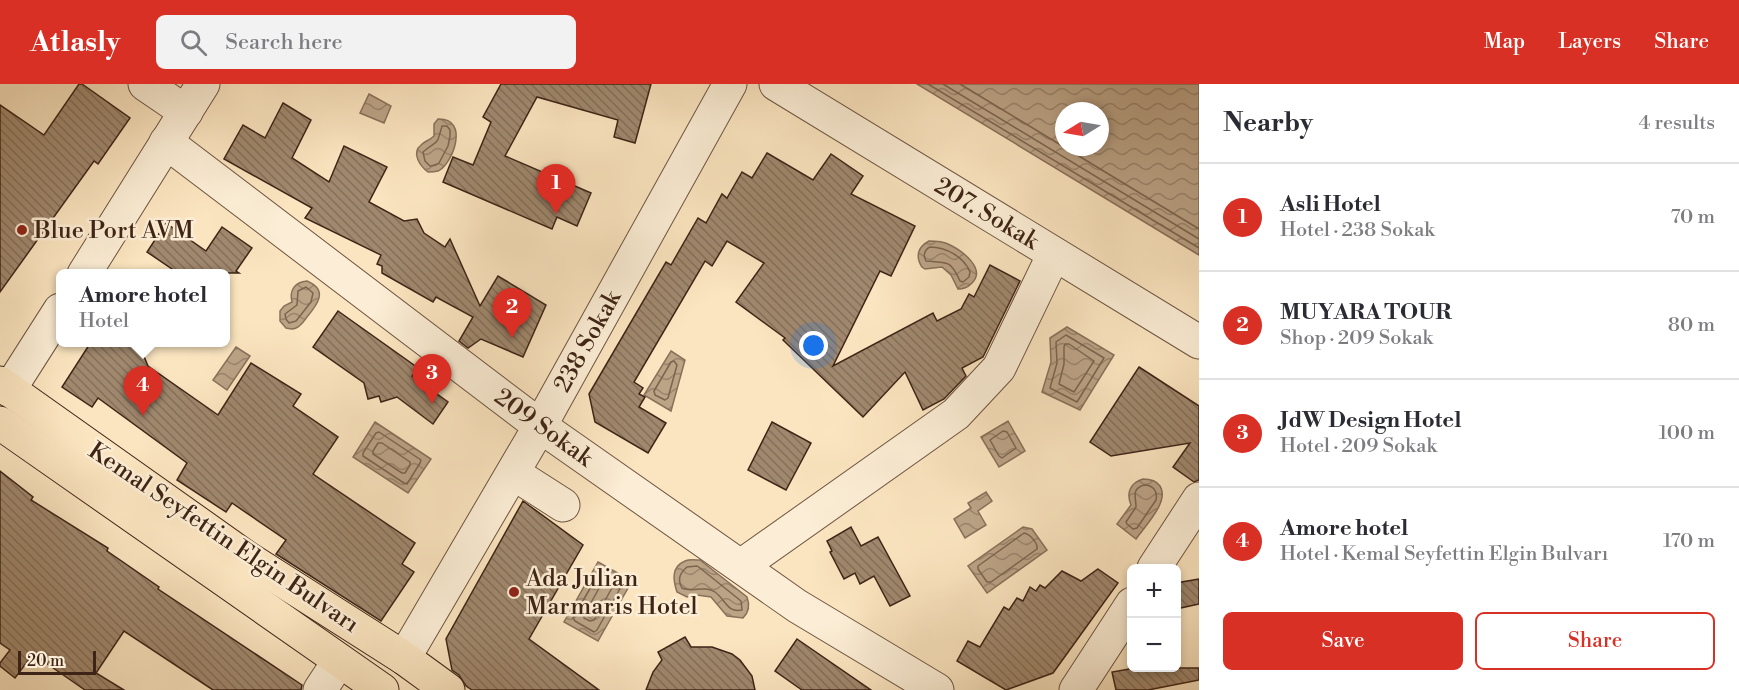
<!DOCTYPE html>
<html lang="en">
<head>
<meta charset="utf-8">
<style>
	:root { --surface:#fff; --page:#f2f2f3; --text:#2b2b33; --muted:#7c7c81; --line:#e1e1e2; --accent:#d93025 }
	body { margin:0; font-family:"Libre Bodoni",serif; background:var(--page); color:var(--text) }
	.controls { position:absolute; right:18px; bottom:18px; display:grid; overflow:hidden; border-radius:9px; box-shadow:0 3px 9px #0003 }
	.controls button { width:54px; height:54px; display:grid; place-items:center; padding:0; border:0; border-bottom:2px solid var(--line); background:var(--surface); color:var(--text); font:30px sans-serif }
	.compass { position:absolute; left:1055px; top:18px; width:54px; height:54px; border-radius:50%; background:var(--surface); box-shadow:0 3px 9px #0003; rotate:259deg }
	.scale { position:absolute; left:18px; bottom:15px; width:78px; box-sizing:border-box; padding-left:6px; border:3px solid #3e2416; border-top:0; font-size:16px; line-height:21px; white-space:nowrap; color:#3e2416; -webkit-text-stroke:4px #fceed6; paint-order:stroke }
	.you { position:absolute; left:814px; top:262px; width:21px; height:21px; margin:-15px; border:4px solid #fff; border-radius:50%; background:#1a73e8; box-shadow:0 0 0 9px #1a73e833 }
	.badge { display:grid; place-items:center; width:39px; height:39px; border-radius:50%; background:var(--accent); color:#fff; font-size:20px; font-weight:700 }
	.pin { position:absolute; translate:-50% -50px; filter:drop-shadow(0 2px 3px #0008) }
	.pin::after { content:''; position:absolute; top:32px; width:21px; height:18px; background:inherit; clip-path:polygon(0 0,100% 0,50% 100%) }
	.popup { position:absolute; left:56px; top:185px; width:174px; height:78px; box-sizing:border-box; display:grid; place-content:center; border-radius:9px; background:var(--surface); filter:drop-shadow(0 2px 4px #0005); font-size:20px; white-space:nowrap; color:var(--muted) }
	.popup b { font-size:22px; color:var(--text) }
	.popup::after { content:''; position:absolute; left:50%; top:100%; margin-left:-12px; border:12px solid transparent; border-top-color:var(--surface) }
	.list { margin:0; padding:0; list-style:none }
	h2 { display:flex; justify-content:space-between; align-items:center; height:78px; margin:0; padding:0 24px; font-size:26px }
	h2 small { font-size:20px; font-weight:400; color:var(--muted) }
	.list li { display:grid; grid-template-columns:39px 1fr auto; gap:18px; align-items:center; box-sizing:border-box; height:108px; padding:0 24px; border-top:2px solid var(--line) }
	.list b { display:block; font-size:22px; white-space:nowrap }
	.list p { margin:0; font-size:20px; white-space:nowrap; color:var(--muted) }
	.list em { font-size:20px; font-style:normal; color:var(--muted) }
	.actions { display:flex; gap:12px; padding:18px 24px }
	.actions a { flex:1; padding:14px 0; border:2px solid var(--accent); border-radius:9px; text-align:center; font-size:21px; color:var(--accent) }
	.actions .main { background:var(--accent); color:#fff }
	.icon { flex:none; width:33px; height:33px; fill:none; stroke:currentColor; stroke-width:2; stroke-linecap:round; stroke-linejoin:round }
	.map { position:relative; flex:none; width:1199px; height:606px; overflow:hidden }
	header { display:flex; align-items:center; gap:36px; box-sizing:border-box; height:84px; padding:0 30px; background:var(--accent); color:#fff }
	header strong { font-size:28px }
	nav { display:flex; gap:33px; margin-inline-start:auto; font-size:21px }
	.search { width:420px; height:54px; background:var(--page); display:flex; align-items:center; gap:15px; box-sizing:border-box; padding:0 21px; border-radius:9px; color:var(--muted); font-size:22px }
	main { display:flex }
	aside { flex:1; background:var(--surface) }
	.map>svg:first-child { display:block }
	.water { fill:url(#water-waves); stroke:#897059; stroke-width:1.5; fill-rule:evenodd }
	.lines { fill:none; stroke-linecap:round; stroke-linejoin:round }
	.shore { stroke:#7c644e; stroke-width:1.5 }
	.building { fill:url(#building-back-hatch); stroke:#3e2416; stroke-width:1.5 }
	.minor-casing { stroke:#6d5440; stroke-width:35 }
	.major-casing { stroke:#3e2416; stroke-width:35 }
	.minor { stroke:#fceed6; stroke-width:33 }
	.major { stroke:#fbe5c0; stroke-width:33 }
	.poi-dot { fill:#8f2418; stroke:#fceed6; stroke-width:2 }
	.labels { text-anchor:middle; stroke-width:5; stroke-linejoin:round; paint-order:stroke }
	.street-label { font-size:24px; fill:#3e2416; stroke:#fceed6 }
	.poi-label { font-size:24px; fill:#3e2416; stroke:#fceed6; text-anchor:start }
</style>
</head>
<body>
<header>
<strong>Atlasly</strong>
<div class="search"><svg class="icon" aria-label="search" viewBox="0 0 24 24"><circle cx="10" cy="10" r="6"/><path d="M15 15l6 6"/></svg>Search here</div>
<nav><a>Map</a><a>Layers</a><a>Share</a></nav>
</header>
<main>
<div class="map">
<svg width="1199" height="606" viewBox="0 0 1199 606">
	<defs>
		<pattern id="water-waves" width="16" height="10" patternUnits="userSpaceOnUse" patternTransform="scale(1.5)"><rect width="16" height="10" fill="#bba386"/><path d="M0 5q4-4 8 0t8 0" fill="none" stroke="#99856d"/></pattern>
		<pattern id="building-back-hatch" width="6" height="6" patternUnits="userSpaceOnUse" patternTransform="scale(1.5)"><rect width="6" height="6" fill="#a0886e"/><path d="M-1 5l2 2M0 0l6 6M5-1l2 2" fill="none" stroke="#846f59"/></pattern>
	</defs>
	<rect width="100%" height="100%" fill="#fbe5c0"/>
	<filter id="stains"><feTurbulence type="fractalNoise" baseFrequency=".00333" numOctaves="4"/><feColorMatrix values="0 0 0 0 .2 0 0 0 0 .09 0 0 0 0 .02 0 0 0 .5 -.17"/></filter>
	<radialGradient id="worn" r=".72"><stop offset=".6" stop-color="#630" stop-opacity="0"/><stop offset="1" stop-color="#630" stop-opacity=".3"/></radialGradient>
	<g class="water">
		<path d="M917,0H1199V171ZM1064,27H1100V63H1064Z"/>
		<path d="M369,10L391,22L384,39L360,29Z"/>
		<path d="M438,35C470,34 453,80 438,87C434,88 431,88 428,88C420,82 411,69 421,61C425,57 430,56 434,52V40Z"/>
		<path d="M929,157C936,157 942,157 948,160C961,166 988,185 971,200C967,204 963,205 958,205L951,191L942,183L925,185L922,183C915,172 918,163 929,157Z"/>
		<path d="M307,197C329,206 317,221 307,233C304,237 301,242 296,244C292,246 291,245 286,244L280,237V227L284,222L292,218C289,206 295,198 307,197Z"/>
		<path d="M1067,243L1114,271L1080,326L1042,308L1051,278L1050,254Z"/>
		<path d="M236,263L250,272L227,306L213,296Z"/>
		<path d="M671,267L685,276L671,327L644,311Z"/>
		<path d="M1008,337L1025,367L999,383L981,353Z"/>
		<path d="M375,338L431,375L408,409L353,373Z"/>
		<path d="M1143,395C1149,395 1156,396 1160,402C1170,417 1145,442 1136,455L1117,440L1131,421C1126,409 1130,399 1143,395Z"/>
		<path d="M986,408L992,417L978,427L986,441L965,454L954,435L971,424L968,419Z"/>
		<path d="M1023,443L1032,445L1047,466L987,509L968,482Z"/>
		<path d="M700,476L747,513C750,521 749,528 743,534L727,532L711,513L697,511L687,513L677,508C673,496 671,483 685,477C689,475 696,476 700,476Z"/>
		<path d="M598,478L632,497L598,557L564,538Z"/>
	</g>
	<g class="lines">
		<g class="shore">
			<path d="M928,0L1199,164"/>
			<path d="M943,0L1199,155"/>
			<path d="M960,0L1064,63"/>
			<path d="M442,42H447L450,46V52L448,62L439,79L436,81L430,82L425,77L423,68C439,54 436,64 442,42Z"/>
			<path d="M1064,63L1199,145"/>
			<path d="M930,163C946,163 964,173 970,188L969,193L963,198L960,197C950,175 947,179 926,177C923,172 924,166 930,163Z"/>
			<path d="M306,203L313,209L311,218L296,237L289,239L286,235L285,230L297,221L298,207Z"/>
			<path d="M1066,251L1104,274L1077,318L1050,304L1057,279L1056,258Z"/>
			<path d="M1065,260H1069L1094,277L1074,308L1059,300L1064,280V263Z"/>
			<path d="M674,277L677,281L668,314L665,316L655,311L654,307L671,278Z"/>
			<path d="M1003,347L1007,348L1016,364L1002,374L999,372L990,356Z"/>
			<path d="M379,348L421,376L420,379L407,400L404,399L363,372V369L376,349Z"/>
			<path d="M378,359H382L410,378V381L405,389H402L373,370V367Z"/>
			<path d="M1144,401C1153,401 1158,407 1156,416L1137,444L1133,445L1127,440L1126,438L1136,423C1136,413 1131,405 1144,401Z"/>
			<path d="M1024,449C1030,450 1038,459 1037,465L991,498H987L978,485V482Z"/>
			<path d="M687,483L697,482L700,484L741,517L742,526C727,529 726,516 715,508C705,501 692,509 682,504C677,495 680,489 687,483Z"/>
			<path d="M603,487L621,498L622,501L597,546L594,548L575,537L573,534L599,489Z"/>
			<path d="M605,498L611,501L612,504L594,536L590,537L584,534V531L602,499Z"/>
		</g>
	</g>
	<g class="building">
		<path d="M79,0H82L130,34L98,80L94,77L0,208V21L44,51Z"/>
		<path d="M501,0H651L635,59L614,53L618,36L537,13L505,72L591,109L577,142L557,133L552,145L443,98L453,73L473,81L491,38L483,33Z"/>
		<path d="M283,19L311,36L292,74L329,98L344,62L387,83L369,118L404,137L417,135L424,149L445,163L450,155L480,222L498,192L546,221L523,273L481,255L468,264L459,257L473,233L436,213L433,218L382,189V182L377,180L381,171L305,134L312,124L224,75L243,41L265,54Z"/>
		<path d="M767,69L813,96L831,70L863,92L851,110L915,142L891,192L880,187L833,282L933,229L937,237L961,225L969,210L974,213L990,181L1020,197L983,273L962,284L966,292L944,315L923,326L905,288L863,333L783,256L785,254L736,218L764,179L727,157L712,182L705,177L634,298L643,304L639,310L645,313L639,323L666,339L648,369L595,338L589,310L666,178L671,181L698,134L706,139L722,110L727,114L742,88L752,94Z"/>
		<path d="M166,139L206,167L222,143L252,164L236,187L239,189H178L147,168Z"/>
		<path d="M338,227L418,284L412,292L448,318L433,340L397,313L381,318L379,312L368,315L364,299L313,263Z"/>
		<path d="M91,258H138L148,282L218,331L251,279L301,310L293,322L338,353L313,390L415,459L402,480L414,488L381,537L276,470L286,456L232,419L226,428L177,396L187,379L98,314L92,323L62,303Z"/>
		<path d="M1139,283L1199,322V396L1194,398L1173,383L1190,359L1111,372L1090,358Z"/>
		<path d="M772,338L811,359L786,406L748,386Z"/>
		<path d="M0,387L33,413L31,416L108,464L107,467L159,503L158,505L302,601L301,606H213L124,547L96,589L124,606H85L33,570L15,594L0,582V579L10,566L0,559Z"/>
		<path d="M523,417L583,461L529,555L599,606H472L466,602L459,591L452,586L446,555Z"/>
		<path d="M851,443L861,462L878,453L910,512L890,522L874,492L860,500L855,489L844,495L830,468L832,467L827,457Z"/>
		<path d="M1098,485L1118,499L1053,589L1006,606L957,577L968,557L980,563L1004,523L1009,526L1017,514L1023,517L1030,503L1036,507L1040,501L1045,504L1062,487L1081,497Z"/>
		<path d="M1199,495V520L1176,525V499Z"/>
		<path d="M685,553L691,563H712L732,570L740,576L752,592L755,606H646L653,588L662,576L658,568Z"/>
		<path d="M797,555L871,606H802L775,587Z"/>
		<path d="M1135,584H1199V596L1148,606H1116L1112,588Z"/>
	</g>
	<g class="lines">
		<g class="minor-casing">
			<g id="minor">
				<path d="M145,0L186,28"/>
				<path d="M776,0L1199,258"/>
				<path d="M166,58L540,342L797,522L937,606"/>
				<path d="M84,190L203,0"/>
				<path d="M9,306L60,226"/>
				<path d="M513,389L563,421"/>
				<path d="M741,482L956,330L999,284L1054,170"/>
				<path d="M1154,484L1199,415"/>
				<path d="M404,574L540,342L730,0"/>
				<path d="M320,606L339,577"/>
				<path d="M1076,606L1132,520"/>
			</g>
		</g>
		<g class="major-casing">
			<g id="major">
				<path d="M0,299L247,474L404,574L448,606"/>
				<path d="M0,339L382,606"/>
			</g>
		</g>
		<use href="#minor" class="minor"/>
		<use href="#major" class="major"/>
	</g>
	<g class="poi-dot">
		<circle cx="22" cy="146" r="6"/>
		<circle cx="514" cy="508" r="6"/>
	</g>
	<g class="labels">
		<g class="street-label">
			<text transform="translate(987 129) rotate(31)" y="8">207. Sokak</text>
			<text transform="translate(587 257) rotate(-61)" y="8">238 Sokak</text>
			<text transform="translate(544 343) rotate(36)" y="8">209 Sokak</text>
			<text transform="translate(224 453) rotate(34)" y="8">Kemal Seyfettin Elgin Bulvarı</text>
		</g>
		<g class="poi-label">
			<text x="34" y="154">Blue Port AVM</text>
			<text x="526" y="502">Ada Julian<tspan x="526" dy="28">Marmaris Hotel</tspan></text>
		</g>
	</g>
	<rect width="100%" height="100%" filter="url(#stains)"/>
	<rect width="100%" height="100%" fill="url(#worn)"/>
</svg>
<div class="controls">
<button>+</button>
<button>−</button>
</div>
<svg class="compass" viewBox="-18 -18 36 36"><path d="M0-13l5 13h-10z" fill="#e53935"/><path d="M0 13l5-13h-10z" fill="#7c7c81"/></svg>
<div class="scale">20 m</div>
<div class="you"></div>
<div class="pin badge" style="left:556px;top:130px">1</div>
<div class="pin badge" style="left:512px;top:254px">2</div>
<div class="pin badge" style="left:432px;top:320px">3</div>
<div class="pin badge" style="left:143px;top:332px">4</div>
<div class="popup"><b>Amore hotel</b>Hotel</div>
</div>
<aside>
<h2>Nearby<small>4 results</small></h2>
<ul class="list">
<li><span class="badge">1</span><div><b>Asli Hotel</b><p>Hotel · 238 Sokak</p></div><em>70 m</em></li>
<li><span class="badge">2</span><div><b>MUYARA TOUR</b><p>Shop · 209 Sokak</p></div><em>80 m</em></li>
<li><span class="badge">3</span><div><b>JdW Design Hotel</b><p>Hotel · 209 Sokak</p></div><em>100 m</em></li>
<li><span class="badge">4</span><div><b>Amore hotel</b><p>Hotel · Kemal Seyfettin Elgin Bulvarı</p></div><em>170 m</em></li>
</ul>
<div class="actions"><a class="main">Save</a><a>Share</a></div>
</aside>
</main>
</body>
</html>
